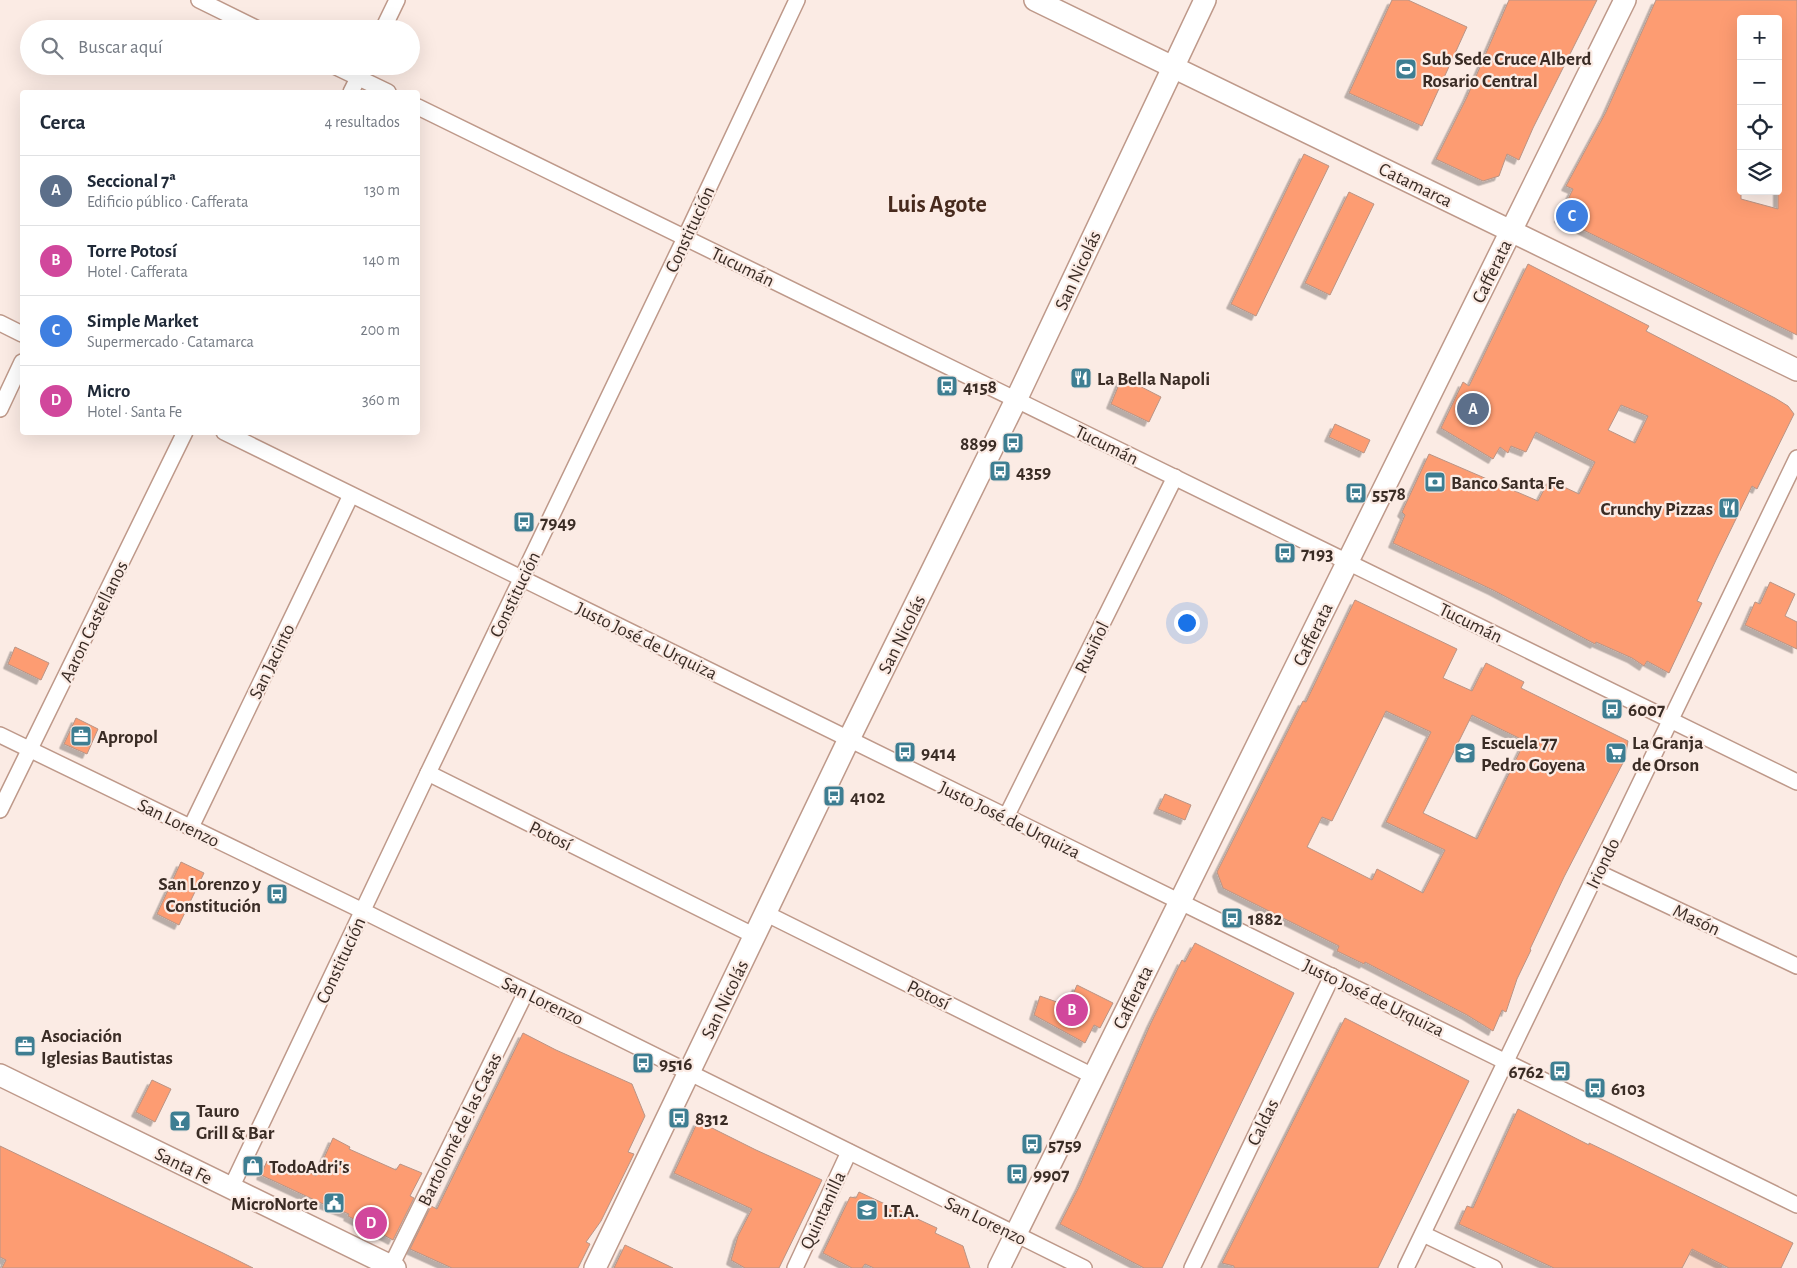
<!DOCTYPE html>
<html lang="es">
<head>
<meta charset="utf-8">
<style>
	:root { --surface:#fff; --page:#f2f2f3; --text:#1f2937; --muted:#747a83; --line:#e0e1e3; --accent:#3e7e92 }
	body { margin:0; font-family:"Alegreya Sans",sans-serif; background:var(--page); color:var(--text) }
	.controls { position:absolute; right:15px; top:15px; display:grid; overflow:hidden; border-radius:5px; box-shadow:0 5px 20px #0002 }
	.controls button { width:45px; height:45px; display:grid; place-items:center; padding:0; border:0; border-bottom:1px solid var(--line); background:var(--surface); color:var(--text); font:25px sans-serif }
	.you { position:absolute; left:1186px; top:622px; width:18px; height:18px; margin:-12px; border:4px solid #fff; border-radius:50%; background:#1a73e8; box-shadow:0 0 0 8px #1a73e833 }
	.badge { display:grid; place-items:center; width:32px; height:32px; border-radius:50%; background:var(--accent); color:#fff; font-size:16px; font-weight:700 }
	.pin { position:absolute; translate:-50% -50%; border:2px solid #fff; box-shadow:0 1px 5px #0006 }
	.list { margin:0; padding:0; list-style:none }
	h2 { display:flex; justify-content:space-between; align-items:center; height:65px; margin:0; padding:0 20px; font-size:21px }
	h2 small { font-size:16px; font-weight:400; color:var(--muted) }
	.list li { display:grid; grid-template-columns:32px 1fr auto; gap:15px; align-items:center; box-sizing:border-box; height:70px; padding:0 20px; border-top:1px solid var(--line) }
	.list b { display:block; font-size:19px; white-space:nowrap }
	.list p { margin:0; font-size:16px; white-space:nowrap; color:var(--muted) }
	.list em { font-size:16px; font-style:normal; color:var(--muted) }
	.icon { flex:none; width:28px; height:28px; fill:none; stroke:currentColor; stroke-width:2; stroke-linecap:round; stroke-linejoin:round }
	.map { position:relative; flex:none; width:1797px; height:1268px; overflow:hidden }
	.search { position:absolute; background:var(--surface); box-shadow:0 5px 20px #0002; left:20px; top:20px; width:400px; height:55px; display:flex; align-items:center; gap:12px; box-sizing:border-box; padding:0 18px; border-radius:28px; color:var(--muted); font-size:19px }
	.panel { position:absolute; background:var(--surface); box-shadow:0 5px 20px #0002; left:20px; top:90px; width:400px; height:345px; border-radius:5px }
	.map>svg:first-child { display:block }
	.green { fill:#fbd8c9 }
	.building { fill:#fd9c72; stroke:#b99485; fill-rule:evenodd; filter:url(#shadow) }
	.lines { fill:none; stroke-linecap:round; stroke-linejoin:round }
	.street-casing { stroke:#be998a; stroke-width:18 }
	.secondary-casing { stroke:#be998a; stroke-width:24 }
	.street { stroke:#fff; stroke-width:15 }
	.secondary { stroke:#fff; stroke-width:21 }
	.labels { text-anchor:middle; stroke-width:4.5; stroke-linejoin:round; paint-order:stroke }
	.poi-label { font-size:19px; font-weight:bold; fill:#3a2c25; stroke:#fbebe4; text-anchor:start }
	.street-label { font-size:19px; fill:#3a2c25; stroke:#fbebe4 }
	.district-label { font-size:24px; font-weight:bold; fill:#472a1d; stroke:#fbebe4 }
</style>
</head>
<body>
<div class="map">
<svg width="1797" height="1268" viewBox="0 0 1797 1268">
	<defs>
		<filter id="shadow"><feDropShadow dx="-4.5" dy="4.5" stdDeviation="0" flood-color="#0004"/></filter>
	</defs>
	<rect width="100%" height="100%" fill="#fbebe4"/>
	<path class="green" d="M1692,1249L1723,1265L1721,1268H1682Z"/>
	<g class="building">
		<path d="M1392,0H1408L1467,27L1422,126L1349,93Z"/>
		<path d="M1509,0H1597L1533,128L1519,160L1507,154L1499,176L1483,181L1436,159L1467,97Z"/>
		<path d="M1656,0H1797V335L1559,218L1573,189L1566,186L1606,112ZM1741,19H1778V209L1741,199Z"/>
		<path d="M1304,154L1329,166L1256,316L1231,304Z"/>
		<path d="M1349,192L1374,204L1330,295L1305,283Z"/>
		<path d="M1528,264L1649,326L1646,331L1775,398L1788,406L1794,414L1757,489L1752,486L1716,560L1697,601L1702,603L1669,673L1647,661L1644,666L1632,658L1596,642L1595,644L1493,590L1393,543L1405,515L1402,512L1429,454L1538,501L1549,480L1579,494L1595,462L1536,432L1526,452L1511,446L1508,453L1500,447L1493,459L1441,428L1463,382L1469,386ZM1621,405L1648,416L1635,443L1608,430Z"/>
		<path d="M1122,377L1161,397L1149,422L1111,404Z"/>
		<path d="M1335,424L1370,440L1364,453L1329,437Z"/>
		<path d="M1770,582L1795,594L1785,616L1797,622V649L1745,625L1755,602L1760,604Z"/>
		<path d="M1355,600L1457,649L1443,678L1472,691L1486,663L1524,682L1521,688L1628,741L1625,759L1564,877L1530,949L1531,950L1517,979L1506,1012L1502,1010L1493,1031L1467,1015L1365,962L1364,964L1337,951L1339,946L1223,888L1217,872L1303,701L1306,702ZM1386,711L1431,732L1386,822L1445,850L1423,893L1377,869L1372,880L1307,847L1322,817L1332,821ZM1472,715L1525,741L1477,839L1423,813Z"/>
		<path d="M15,647L49,663L41,680L8,664Z"/>
		<path d="M76,718L98,729L87,754L64,744Z"/>
		<path d="M1165,794L1191,805L1185,820L1158,809Z"/>
		<path d="M181,862L204,873L179,925L157,914Z"/>
		<path d="M1195,943L1294,993L1162,1268H1144L1060,1224L1080,1185L1151,1023L1182,960L1185,962Z"/>
		<path d="M1077,985L1113,1003L1100,1028L1094,1025L1085,1043L1034,1015L1040,996L1068,1006Z"/>
		<path d="M1345,1018L1469,1081L1378,1268H1234V1266L1222,1263Z"/>
		<path d="M523,1033L556,1050L632,1084L645,1116L628,1152L634,1154L601,1221L586,1242L590,1244L578,1268H452L410,1249L431,1206L437,1209Z"/>
		<path d="M152,1080L171,1089L155,1122L136,1112Z"/>
		<path d="M1518,1109L1589,1145V1143L1612,1154L1793,1243L1781,1268H1729L1692,1249L1682,1268H1554L1459,1224L1467,1206L1473,1208Z"/>
		<path d="M698,1121L756,1150L822,1180L779,1268H745L731,1260L738,1236L752,1209L674,1173Z"/>
		<path d="M333,1138L350,1147L349,1149L396,1170L400,1164L422,1173L410,1196L414,1198L393,1240L348,1216L349,1214L321,1203L261,1175L267,1161L286,1170L290,1163L316,1176Z"/>
		<path d="M0,1146L223,1253L253,1268H2L6,1260L0,1257Z"/>
		<path d="M859,1192L937,1228L935,1233L963,1246L970,1268H874L865,1264L862,1268H852L823,1253L850,1197L856,1198Z"/>
		<path d="M625,1245L673,1268H614Z"/>
	</g>
	<g class="lines">
		<g class="street-casing">
			<g id="street">
				<path d="M199,0L258,29"/>
				<path d="M383,29L397,0"/>
				<path d="M334,66L388,92"/>
				<path d="M351,92L364,66"/>
				<path d="M418,107L1797,782"/>
				<path d="M0,323L22,334"/>
				<path d="M0,409L22,362"/>
				<path d="M224,432L1797,1205"/>
				<path d="M0,735L363,911L1084,1268"/>
				<path d="M428,773L755,936"/>
				<path d="M0,810L185,432"/>
				<path d="M1006,817L1175,477"/>
				<path d="M191,827L351,495"/>
				<path d="M1597,872L1797,966"/>
				<path d="M765,913L1093,1076"/>
				<path d="M231,1188L428,773L685,238L797,0"/>
				<path d="M1423,1234L1494,1268"/>
				<path d="M391,1266L526,992"/>
				<path d="M795,1268L849,1152"/>
				<path d="M1192,1268L1332,976"/>
				<path d="M1406,1268L1797,458"/>
			</g>
		</g>
		<g class="secondary-casing">
			<g id="secondary">
				<path d="M1035,0L1797,370"/>
				<path d="M0,1075L395,1268"/>
				<path d="M595,1268L849,739L1016,400L1205,0"/>
				<path d="M999,1268L1625,0"/>
			</g>
		</g>
		<use href="#street" class="street"/>
		<use href="#secondary" class="secondary"/>
	</g>
	<defs>
		<g id="stadium-square" transform="scale(1.125)"><rect x="-9" y="-9" width="18" height="18" rx="4" fill="#3e7e92" stroke="#fbebe4"/><path d="M0-5a6.5 5 0 1 0 0 10a6.5 5 0 1 0 0-10ZM-3.5-1.8h7v3.6h-7Z" fill="#fff"/></g>
		<g id="restaurant-square" transform="scale(1.125)"><rect x="-9" y="-9" width="18" height="18" rx="4" fill="#3e7e92" stroke="#fbebe4"/><path d="M-5-6h1v4h1v-4h1v4h1v-4h1v5L-1.5 .5V6h-2V.5L-5-1ZM5-6V6H3V1.5H1.5Q1.5-4 5-6Z" fill="#fff"/></g>
		<g id="bus-square" transform="scale(1.125)"><rect x="-9" y="-9" width="18" height="18" rx="4" fill="#3e7e92" stroke="#fbebe4"/><path d="M-5-6H5V4H4V6H2V4H-2V6H-4V4H-5ZM-3.5-4V0h7V-4ZM-3.5 1.2v1.5H-2V1.2ZM2 1.2v1.5H3.5V1.2Z" fill="#fff"/></g>
		<g id="bank-square" transform="scale(1.125)"><rect x="-9" y="-9" width="18" height="18" rx="4" fill="#3e7e92" stroke="#fbebe4"/><path d="M-6-4H6V4H-6ZM0-2.3a2.3 2.3 0 1 0 0 4.6a2.3 2.3 0 1 0 0-4.6Z" fill="#fff"/></g>
		<g id="office-square" transform="scale(1.125)"><rect x="-9" y="-9" width="18" height="18" rx="4" fill="#3e7e92" stroke="#fbebe4"/><path d="M-6-3h4V-5.5h4V-3h4V5H-6ZM-1-4.5V-3h2v-1.5ZM-6 0V1H6V0Z" fill="#fff"/></g>
		<g id="school-square" transform="scale(1.125)"><rect x="-9" y="-9" width="18" height="18" rx="4" fill="#3e7e92" stroke="#fbebe4"/><path d="M0-5L7-2L0 1L-7-2ZM-4 1L0 2.5L4 1V4Q0 6-4 4Z" fill="#fff"/></g>
		<g id="supermarket-square" transform="scale(1.125)"><rect x="-9" y="-9" width="18" height="18" rx="4" fill="#3e7e92" stroke="#fbebe4"/><path d="M-6-5.5h2.5l.6 2H6L4.5 2H-2.5L-4.4-4H-6ZM-1.5 3.2a1.3 1.3 0 1 0 .1 0ZM3 3.2a1.3 1.3 0 1 0 .1 0Z" fill="#fff"/></g>
		<g id="bar-square" transform="scale(1.125)"><rect x="-9" y="-9" width="18" height="18" rx="4" fill="#3e7e92" stroke="#fbebe4"/><path d="M-6-5H6L.8 .8V4.5H3.5V6h-7V4.5H-.8V.8Z" fill="#fff"/></g>
		<g id="shop-square" transform="scale(1.125)"><rect x="-9" y="-9" width="18" height="18" rx="4" fill="#3e7e92" stroke="#fbebe4"/><path d="M-5-2.5h2.3a2.7 3.5 0 0 1 5.4 0H5L5.5 6h-11ZM-1.5-2.5h3a1.5 2.3 0 0 0-3 0Z" fill="#fff"/></g>
		<g id="civic-square" transform="scale(1.125)"><rect x="-9" y="-9" width="18" height="18" rx="4" fill="#3e7e92" stroke="#fbebe4"/><path d="M-.6-6.5H3V-4.5H.6V-3L4-1V1h2V6H-6V1h2V-1L-.6-3ZM-1.2 2.5V6h2.4V2.5Z" fill="#fff"/></g>
	</defs>
	<g fill-rule="evenodd">
		<use href="#stadium-square" x="1406" y="69"/>
		<use href="#restaurant-square" x="1081" y="378"/>
		<use href="#bus-square" x="947" y="386"/>
		<use href="#bus-square" x="1013" y="443"/>
		<use href="#bus-square" x="1000" y="471"/>
		<use href="#bank-square" x="1435" y="482"/>
		<use href="#bus-square" x="1356" y="493"/>
		<use href="#restaurant-square" x="1729" y="508"/>
		<use href="#bus-square" x="524" y="522"/>
		<use href="#bus-square" x="1285" y="553"/>
		<use href="#bus-square" x="1612" y="709"/>
		<use href="#office-square" x="81" y="736"/>
		<use href="#bus-square" x="905" y="752"/>
		<use href="#school-square" x="1465" y="753"/>
		<use href="#supermarket-square" x="1616" y="753"/>
		<use href="#bus-square" x="834" y="796"/>
		<use href="#bus-square" x="277" y="894"/>
		<use href="#bus-square" x="1232" y="918"/>
		<use href="#office-square" x="25" y="1046"/>
		<use href="#bus-square" x="643" y="1063"/>
		<use href="#bus-square" x="1560" y="1071"/>
		<use href="#bus-square" x="1595" y="1088"/>
		<use href="#bus-square" x="679" y="1118"/>
		<use href="#bar-square" x="180" y="1121"/>
		<use href="#bus-square" x="1032" y="1144"/>
		<use href="#shop-square" x="253" y="1166"/>
		<use href="#bus-square" x="1017" y="1174"/>
		<use href="#civic-square" x="334" y="1203"/>
		<use href="#school-square" x="867" y="1210"/>
	</g>
	<g class="labels">
		<g class="poi-label">
			<text x="1422" y="65">Sub Sede Cruce Alberd<tspan x="1422" dy="22">Rosario Central</tspan></text>
			<text x="1097" y="385">La Bella Napoli</text>
			<text x="963" y="393">4158</text>
			<text x="997" y="450" text-anchor="end">8899</text>
			<text x="1016" y="478">4359</text>
			<text x="1451" y="489">Banco Santa Fe</text>
			<text x="1372" y="500">5578</text>
			<text x="1713" y="515" text-anchor="end">Crunchy Pizzas</text>
			<text x="540" y="529">7949</text>
			<text x="1301" y="560">7193</text>
			<text x="1628" y="716">6007</text>
			<text x="97" y="743">Apropol</text>
			<text x="1481" y="749">Escuela 77<tspan x="1481" dy="22">Pedro Goyena</tspan></text>
			<text x="1632" y="749">La Granja<tspan x="1632" dy="22">de Orson</tspan></text>
			<text x="921" y="759">9414</text>
			<text x="850" y="803">4102</text>
			<text x="261" y="890" text-anchor="end">San Lorenzo y<tspan x="261" dy="22">Constitución</tspan></text>
			<text x="1248" y="925">1882</text>
			<text x="41" y="1042">Asociación<tspan x="41" dy="22">Iglesias Bautistas</tspan></text>
			<text x="659" y="1070">9516</text>
			<text x="1544" y="1078" text-anchor="end">6762</text>
			<text x="1611" y="1095">6103</text>
			<text x="196" y="1117">Tauro<tspan x="196" dy="22">Grill &amp; Bar</tspan></text>
			<text x="695" y="1125">8312</text>
			<text x="1048" y="1151">5759</text>
			<text x="269" y="1173">TodoAdri's</text>
			<text x="1033" y="1181">9907</text>
			<text x="318" y="1210" text-anchor="end">MicroNorte</text>
			<text x="883" y="1217">I.T.A.</text>
		</g>
		<g class="street-label">
			<text transform="translate(1416 184) rotate(26)" y="7">Catamarca</text>
			<text transform="translate(689 229) rotate(-65)" y="7">Constitución</text>
			<text transform="translate(743 266) rotate(26)" y="7">Tucumán</text>
			<text transform="translate(1077 270) rotate(-65)" y="7">San Nicolás</text>
			<text transform="translate(1491 271) rotate(-64)" y="7">Cafferata</text>
			<text transform="translate(1107 444) rotate(26)" y="7">Tucumán</text>
			<text transform="translate(514 594) rotate(-64)" y="7">Constitución</text>
			<text transform="translate(93 621) rotate(-64)" y="7">Aaron Castellanos</text>
			<text transform="translate(1471 622) rotate(26)" y="7">Tucumán</text>
			<text transform="translate(901 634) rotate(-64)" y="7">San Nicolás</text>
			<text transform="translate(1312 634) rotate(-64)" y="7">Cafferata</text>
			<text transform="translate(647 640) rotate(26)" y="7">Justo José de Urquiza</text>
			<text transform="translate(1091 647) rotate(-64)" y="7">Rusiñol</text>
			<text transform="translate(271 661) rotate(-64)" y="7">San Jacinto</text>
			<text transform="translate(1010 819) rotate(26)" y="7">Justo José de Urquiza</text>
			<text transform="translate(179 822) rotate(26)" y="7">San Lorenzo</text>
			<text transform="translate(551 835) rotate(26)" y="7">Potosí</text>
			<text transform="translate(1602 863) rotate(-64)" y="7">Iriondo</text>
			<text transform="translate(1697 919) rotate(25)" y="7">Masón</text>
			<text transform="translate(340 960) rotate(-65)" y="7">Constitución</text>
			<text transform="translate(929 994) rotate(26)" y="7">Potosí</text>
			<text transform="translate(1132 997) rotate(-64)" y="7">Cafferata</text>
			<text transform="translate(1374 997) rotate(26)" y="7">Justo José de Urquiza</text>
			<text transform="translate(724 999) rotate(-64)" y="7">San Nicolás</text>
			<text transform="translate(543 1000) rotate(26)" y="7">San Lorenzo</text>
			<text transform="translate(1262 1122) rotate(-64)" y="7">Caldas</text>
			<text transform="translate(459 1129) rotate(-64)" y="7">Bartolomé de las Casas</text>
			<text transform="translate(184 1165) rotate(26)" y="7">Santa Fe</text>
			<text transform="translate(822 1210) rotate(-65)" y="7">Quintanilla</text>
			<text transform="translate(986 1220) rotate(26)" y="7">San Lorenzo</text>
		</g>
		<g class="district-label">
			<text x="937" y="212">Luis Agote</text>
		</g>
	</g>
</svg>
<div class="controls">
<button>+</button>
<button>−</button>
<button><svg class="icon" aria-label="locate" viewBox="0 0 24 24"><circle cx="12" cy="12" r="6"/><path d="M12 2v4M12 18v4M2 12h4M18 12h4"/></svg></button>
<button><svg class="icon" aria-label="layers" viewBox="0 0 24 24"><path d="M12 4l9 5-9 5-9-5zM3 14l9 5 9-5"/></svg></button>
</div>
<div class="you"></div>
<div class="pin badge" style="left:1473px;top:409px;background:#5c6f8a">A</div>
<div class="pin badge" style="left:1072px;top:1010px;background:#d1479c">B</div>
<div class="pin badge" style="left:1572px;top:216px;background:#3f7fe0">C</div>
<div class="pin badge" style="left:371px;top:1223px;background:#d1479c">D</div>
<div class="search"><svg class="icon" aria-label="search" viewBox="0 0 24 24"><circle cx="10" cy="10" r="6"/><path d="M15 15l6 6"/></svg>Buscar aquí</div>
<section class="panel">
<h2>Cerca<small>4 resultados</small></h2>
<ul class="list">
<li><span class="badge" style="background:#5c6f8a">A</span><div><b>Seccional 7ª</b><p>Edificio público · Cafferata</p></div><em>130 m</em></li>
<li><span class="badge" style="background:#d1479c">B</span><div><b>Torre Potosí</b><p>Hotel · Cafferata</p></div><em>140 m</em></li>
<li><span class="badge" style="background:#3f7fe0">C</span><div><b>Simple Market</b><p>Supermercado · Catamarca</p></div><em>200 m</em></li>
<li><span class="badge" style="background:#d1479c">D</span><div><b>Micro</b><p>Hotel · Santa Fe</p></div><em>360 m</em></li>
</ul>
</section>
</div>
</body>
</html>
